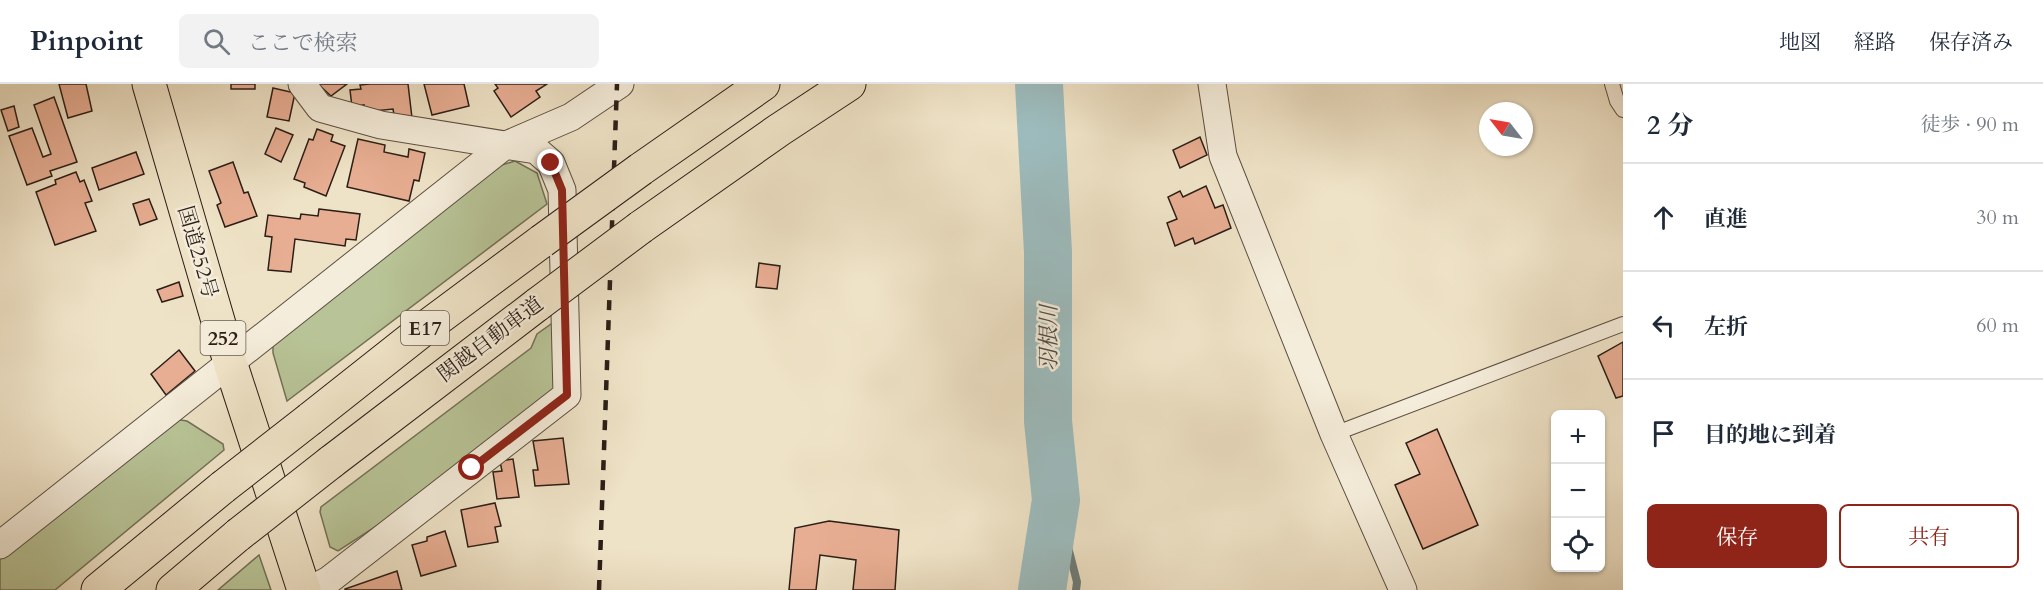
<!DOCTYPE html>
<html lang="ja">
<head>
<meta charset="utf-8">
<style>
	:root { --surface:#fff; --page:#f2f2f3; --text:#1f2937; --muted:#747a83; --line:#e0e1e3; --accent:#8f2418 }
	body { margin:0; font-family:Cardo,"Noto Serif JP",serif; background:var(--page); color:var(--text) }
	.controls { position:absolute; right:18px; bottom:18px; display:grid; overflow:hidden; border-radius:9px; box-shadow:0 2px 4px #0004 }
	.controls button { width:54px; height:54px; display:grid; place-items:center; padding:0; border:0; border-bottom:2px solid var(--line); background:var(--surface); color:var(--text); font:30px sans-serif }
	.compass { position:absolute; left:1479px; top:18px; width:54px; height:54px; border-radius:50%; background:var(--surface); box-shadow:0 2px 4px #0004; rotate:301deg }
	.stop { position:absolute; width:18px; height:18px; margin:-14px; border:4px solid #8f2418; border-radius:50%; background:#fff }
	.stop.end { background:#8f2418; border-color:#fff; box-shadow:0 2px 6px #0008 }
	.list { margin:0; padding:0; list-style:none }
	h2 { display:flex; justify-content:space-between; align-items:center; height:78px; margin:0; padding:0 24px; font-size:26px }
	h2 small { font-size:20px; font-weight:400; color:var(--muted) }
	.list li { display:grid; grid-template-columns:39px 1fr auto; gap:18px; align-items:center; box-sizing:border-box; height:108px; padding:0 24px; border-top:2px solid var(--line) }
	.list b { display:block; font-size:22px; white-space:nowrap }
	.list em { font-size:20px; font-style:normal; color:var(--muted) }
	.actions { display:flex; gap:12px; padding:18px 24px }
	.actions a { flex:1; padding:14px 0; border:2px solid var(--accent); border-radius:9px; text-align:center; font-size:21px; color:var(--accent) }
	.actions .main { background:var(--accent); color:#fff }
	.icon { flex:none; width:33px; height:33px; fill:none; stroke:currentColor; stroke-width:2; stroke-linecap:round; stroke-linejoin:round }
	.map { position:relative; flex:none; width:1623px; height:506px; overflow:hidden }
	header { display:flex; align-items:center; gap:36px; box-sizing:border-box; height:84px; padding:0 30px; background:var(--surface); border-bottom:2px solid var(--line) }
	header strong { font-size:28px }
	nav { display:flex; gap:33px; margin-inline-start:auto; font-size:21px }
	.search { width:420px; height:54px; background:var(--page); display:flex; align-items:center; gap:15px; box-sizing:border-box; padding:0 21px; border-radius:9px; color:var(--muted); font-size:22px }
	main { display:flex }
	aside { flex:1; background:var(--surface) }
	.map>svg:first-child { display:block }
	.green { fill:#b8c497; stroke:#727157; stroke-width:1.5 }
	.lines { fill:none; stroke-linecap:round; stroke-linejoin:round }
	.stream { stroke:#6f7d7b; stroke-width:8 }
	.river { stroke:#9dbcbe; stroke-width:48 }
	.building { fill:#e8ae93; stroke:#2b1e17; stroke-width:1.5 }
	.service-casing { stroke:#5c4f43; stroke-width:16 }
	.minor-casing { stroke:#5c4f43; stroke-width:29 }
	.trunk-casing { stroke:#2b1e17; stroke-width:35 }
	.motorway-casing { stroke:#2b1e17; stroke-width:35 }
	.service { stroke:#f5eddb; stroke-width:14 }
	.minor { stroke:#f5eddb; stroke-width:27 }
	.trunk { stroke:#efe3c7; stroke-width:33 }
	.motorway { stroke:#efe3c7; stroke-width:33 }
	.rail { stroke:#2b1e17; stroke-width:4.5; stroke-dasharray:10 10; stroke-linecap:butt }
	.motorway-bridge-casing { stroke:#2b1e17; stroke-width:35; stroke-linecap:butt }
	.motorway-bridge { stroke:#efe3c7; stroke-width:33 }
	.route { stroke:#8f2418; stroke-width:8 }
	.labels { text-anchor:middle; stroke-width:5; stroke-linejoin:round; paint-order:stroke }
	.shield { fill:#f5eddb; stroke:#685c52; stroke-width:1.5 }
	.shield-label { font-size:20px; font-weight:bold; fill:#2b1e17 }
	.street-label { font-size:21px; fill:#2b1e17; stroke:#f5eddb }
	.water-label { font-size:22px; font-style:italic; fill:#4d4d49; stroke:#f5eddb }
</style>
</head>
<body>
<header>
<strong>Pinpoint</strong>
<div class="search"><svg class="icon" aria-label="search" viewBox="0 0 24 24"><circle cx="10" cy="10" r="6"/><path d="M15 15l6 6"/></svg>ここで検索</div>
<nav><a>地図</a><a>経路</a><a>保存済み</a></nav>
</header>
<main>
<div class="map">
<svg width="1623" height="506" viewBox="0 0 1623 506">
	<rect width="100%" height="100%" fill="#efe3c7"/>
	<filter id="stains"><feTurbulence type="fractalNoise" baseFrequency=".00333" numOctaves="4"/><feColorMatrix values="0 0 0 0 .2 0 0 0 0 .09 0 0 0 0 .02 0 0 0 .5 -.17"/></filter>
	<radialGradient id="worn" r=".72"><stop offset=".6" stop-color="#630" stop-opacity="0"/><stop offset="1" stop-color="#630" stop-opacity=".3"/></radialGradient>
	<g class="green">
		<path d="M515,77L537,89L547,120L287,317L273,269V262L495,83Z"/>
		<path d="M554,238L557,308L395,430L338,467L330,463L320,428L321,423L531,264L537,250Z"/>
		<path d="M174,335L187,337L223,360L224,366L55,506H0V474Z"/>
		<path d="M259,471L271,506H218Z"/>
	</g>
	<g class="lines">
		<path class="stream" d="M1056,416L1077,498L1076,506"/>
		<path class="river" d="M1039,0L1048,168V337L1056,416L1042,506"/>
	</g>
	<g class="building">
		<path d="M59,0H86L92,27L68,34Z"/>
		<rect x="231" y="0" width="24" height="5"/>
		<path d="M318,0H347L331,12Z"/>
		<path d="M370,0H408L412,34L395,36L393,25L364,28V21L352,23L350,6L361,5L360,1Z"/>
		<path d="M424,0H464L469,22L432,31Z"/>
		<path d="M495,0H547L536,7L540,13L511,33L494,7L498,4Z"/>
		<path d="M273,4L295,9L289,37L267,33Z"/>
		<path d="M54,13L77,78L50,87L52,92L27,101L9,52L32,44L43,73L51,70L34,21Z"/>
		<path d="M14,22L19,43L8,47L1,26Z"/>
		<path d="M276,44L293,51L281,78L265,70Z"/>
		<path d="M317,45L333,51L331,57L345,62L326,112L304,103L305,99L294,95L309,55L313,56Z"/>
		<path d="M1200,53L1207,71L1180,84L1173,66Z"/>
		<path d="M358,55L385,61L384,68L408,73L409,65L425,69L419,97L414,96L409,117L347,103Z"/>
		<path d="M136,68L144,90L99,106L92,84Z"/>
		<path d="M233,78L244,109L248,108L257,132L225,143L217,121L221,119L209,87Z"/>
		<path d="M76,88L80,98L84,96L92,117L85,119L96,147L55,161L36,108L56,100L55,96Z"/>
		<path d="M1206,102L1215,124L1223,121L1231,144L1195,160L1193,154L1175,162L1167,139L1177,135L1168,113L1180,107L1183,113Z"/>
		<path d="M149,115L157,135L140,141L133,120Z"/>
		<path d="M319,125L360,130L356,156L346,155L345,162L295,155L291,188L268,186L272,153L265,152L268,131L300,135L301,130L318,132Z"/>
		<path d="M759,179L780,182L777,205L756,203Z"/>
		<path d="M179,198L183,212L162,218L157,206Z"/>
		<path d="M1623,258V312L1616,314L1598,272Z"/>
		<path d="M179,266L195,287L166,311L151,290Z"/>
		<path d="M1437,345L1478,441L1423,465L1395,401L1420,390L1406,359Z"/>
		<path d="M563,354L569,400L535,402L533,386H538L533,357Z"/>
		<path d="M513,375L519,413L497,415L493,388L502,387L500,377Z"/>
		<path d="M495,419L501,442L495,443L498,458L468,463L461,426Z"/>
		<path d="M829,437L899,446L895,506H853L856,476L820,471L816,506H789L795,444Z"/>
		<path d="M445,447L456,482L421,492L412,461L427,457V453Z"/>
		<path d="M397,487L402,506H345V505Z"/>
	</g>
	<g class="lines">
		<g class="service-casing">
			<g id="service">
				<path d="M1612,0L1617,17L1623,26"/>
				<path d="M1334,350L1623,240"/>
			</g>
		</g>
		<g class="minor-casing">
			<g id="minor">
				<path d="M302,0L320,24L381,41L536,66L551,79L562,106L567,311L329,496L310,506"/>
				<path d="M1212,0L1223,72L1334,350L1403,506"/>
				<path d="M0,461L504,62L571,33L620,0"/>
			</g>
		</g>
		<g class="trunk-casing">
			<path id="trunk" d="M149,0L230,278L304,506"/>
		</g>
		<g class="motorway-casing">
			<g id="motorway">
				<path d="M641,85L763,0"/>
				<path d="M641,143L779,46L849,0"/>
				<path d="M310,335L425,244L542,157"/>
				<path d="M331,378L538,220"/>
				<path d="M98,506L223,403"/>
				<path d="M173,506L238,451"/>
			</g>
		</g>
		<use href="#service" class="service"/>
		<use href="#minor" class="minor"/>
		<use href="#trunk" class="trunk"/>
		<use href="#motorway" class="motorway"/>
		<path class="rail" d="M599,506L617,0"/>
		<g class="motorway-bridge-casing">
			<g id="motorway-bridge">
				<path d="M542,157L641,85"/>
				<path d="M538,220L641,143"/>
				<path d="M223,403L310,335"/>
				<path d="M238,451L331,378"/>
			</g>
		</g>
		<use href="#motorway-bridge" class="motorway-bridge"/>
	</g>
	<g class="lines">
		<path class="route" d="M472,384L567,311L562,106L551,79"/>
	</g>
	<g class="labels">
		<g class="shield">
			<rect x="401" y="227" width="48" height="34" rx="4.5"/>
			<rect x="200.5" y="237" width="45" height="34" rx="4.5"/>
		</g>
		<g class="shield-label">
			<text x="425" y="251">E17</text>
			<text x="223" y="261">252</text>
		</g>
		<g class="street-label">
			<text transform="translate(198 168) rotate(74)" y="7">国道252号</text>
			<text transform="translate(490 255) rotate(-37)" y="7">関越自動車道</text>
		</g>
		<g class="water-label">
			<text transform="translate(1048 254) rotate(-90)" y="8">羽根川</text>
		</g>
	</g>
	<rect width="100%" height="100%" filter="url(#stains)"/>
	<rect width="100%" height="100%" fill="url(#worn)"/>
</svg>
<div class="controls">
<button>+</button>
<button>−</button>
<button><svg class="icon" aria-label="locate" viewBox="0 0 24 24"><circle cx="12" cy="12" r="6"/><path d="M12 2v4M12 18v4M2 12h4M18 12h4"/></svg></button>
</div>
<svg class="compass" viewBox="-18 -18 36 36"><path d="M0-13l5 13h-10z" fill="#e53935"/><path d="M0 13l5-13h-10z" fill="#747a83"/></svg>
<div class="stop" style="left:472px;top:384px"></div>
<div class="stop end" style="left:551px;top:79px"></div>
</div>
<aside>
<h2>2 分<small>徒歩 · 90 m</small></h2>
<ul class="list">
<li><svg class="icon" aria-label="ahead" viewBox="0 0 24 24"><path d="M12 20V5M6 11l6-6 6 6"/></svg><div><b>直進</b></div><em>30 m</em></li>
<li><svg class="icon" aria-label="left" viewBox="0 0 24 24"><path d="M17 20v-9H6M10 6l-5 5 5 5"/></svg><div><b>左折</b></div><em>60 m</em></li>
<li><svg class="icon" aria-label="arrive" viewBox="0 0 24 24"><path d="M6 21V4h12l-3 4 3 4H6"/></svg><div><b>目的地に到着</b></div></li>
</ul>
<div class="actions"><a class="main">保存</a><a>共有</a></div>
</aside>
</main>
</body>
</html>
